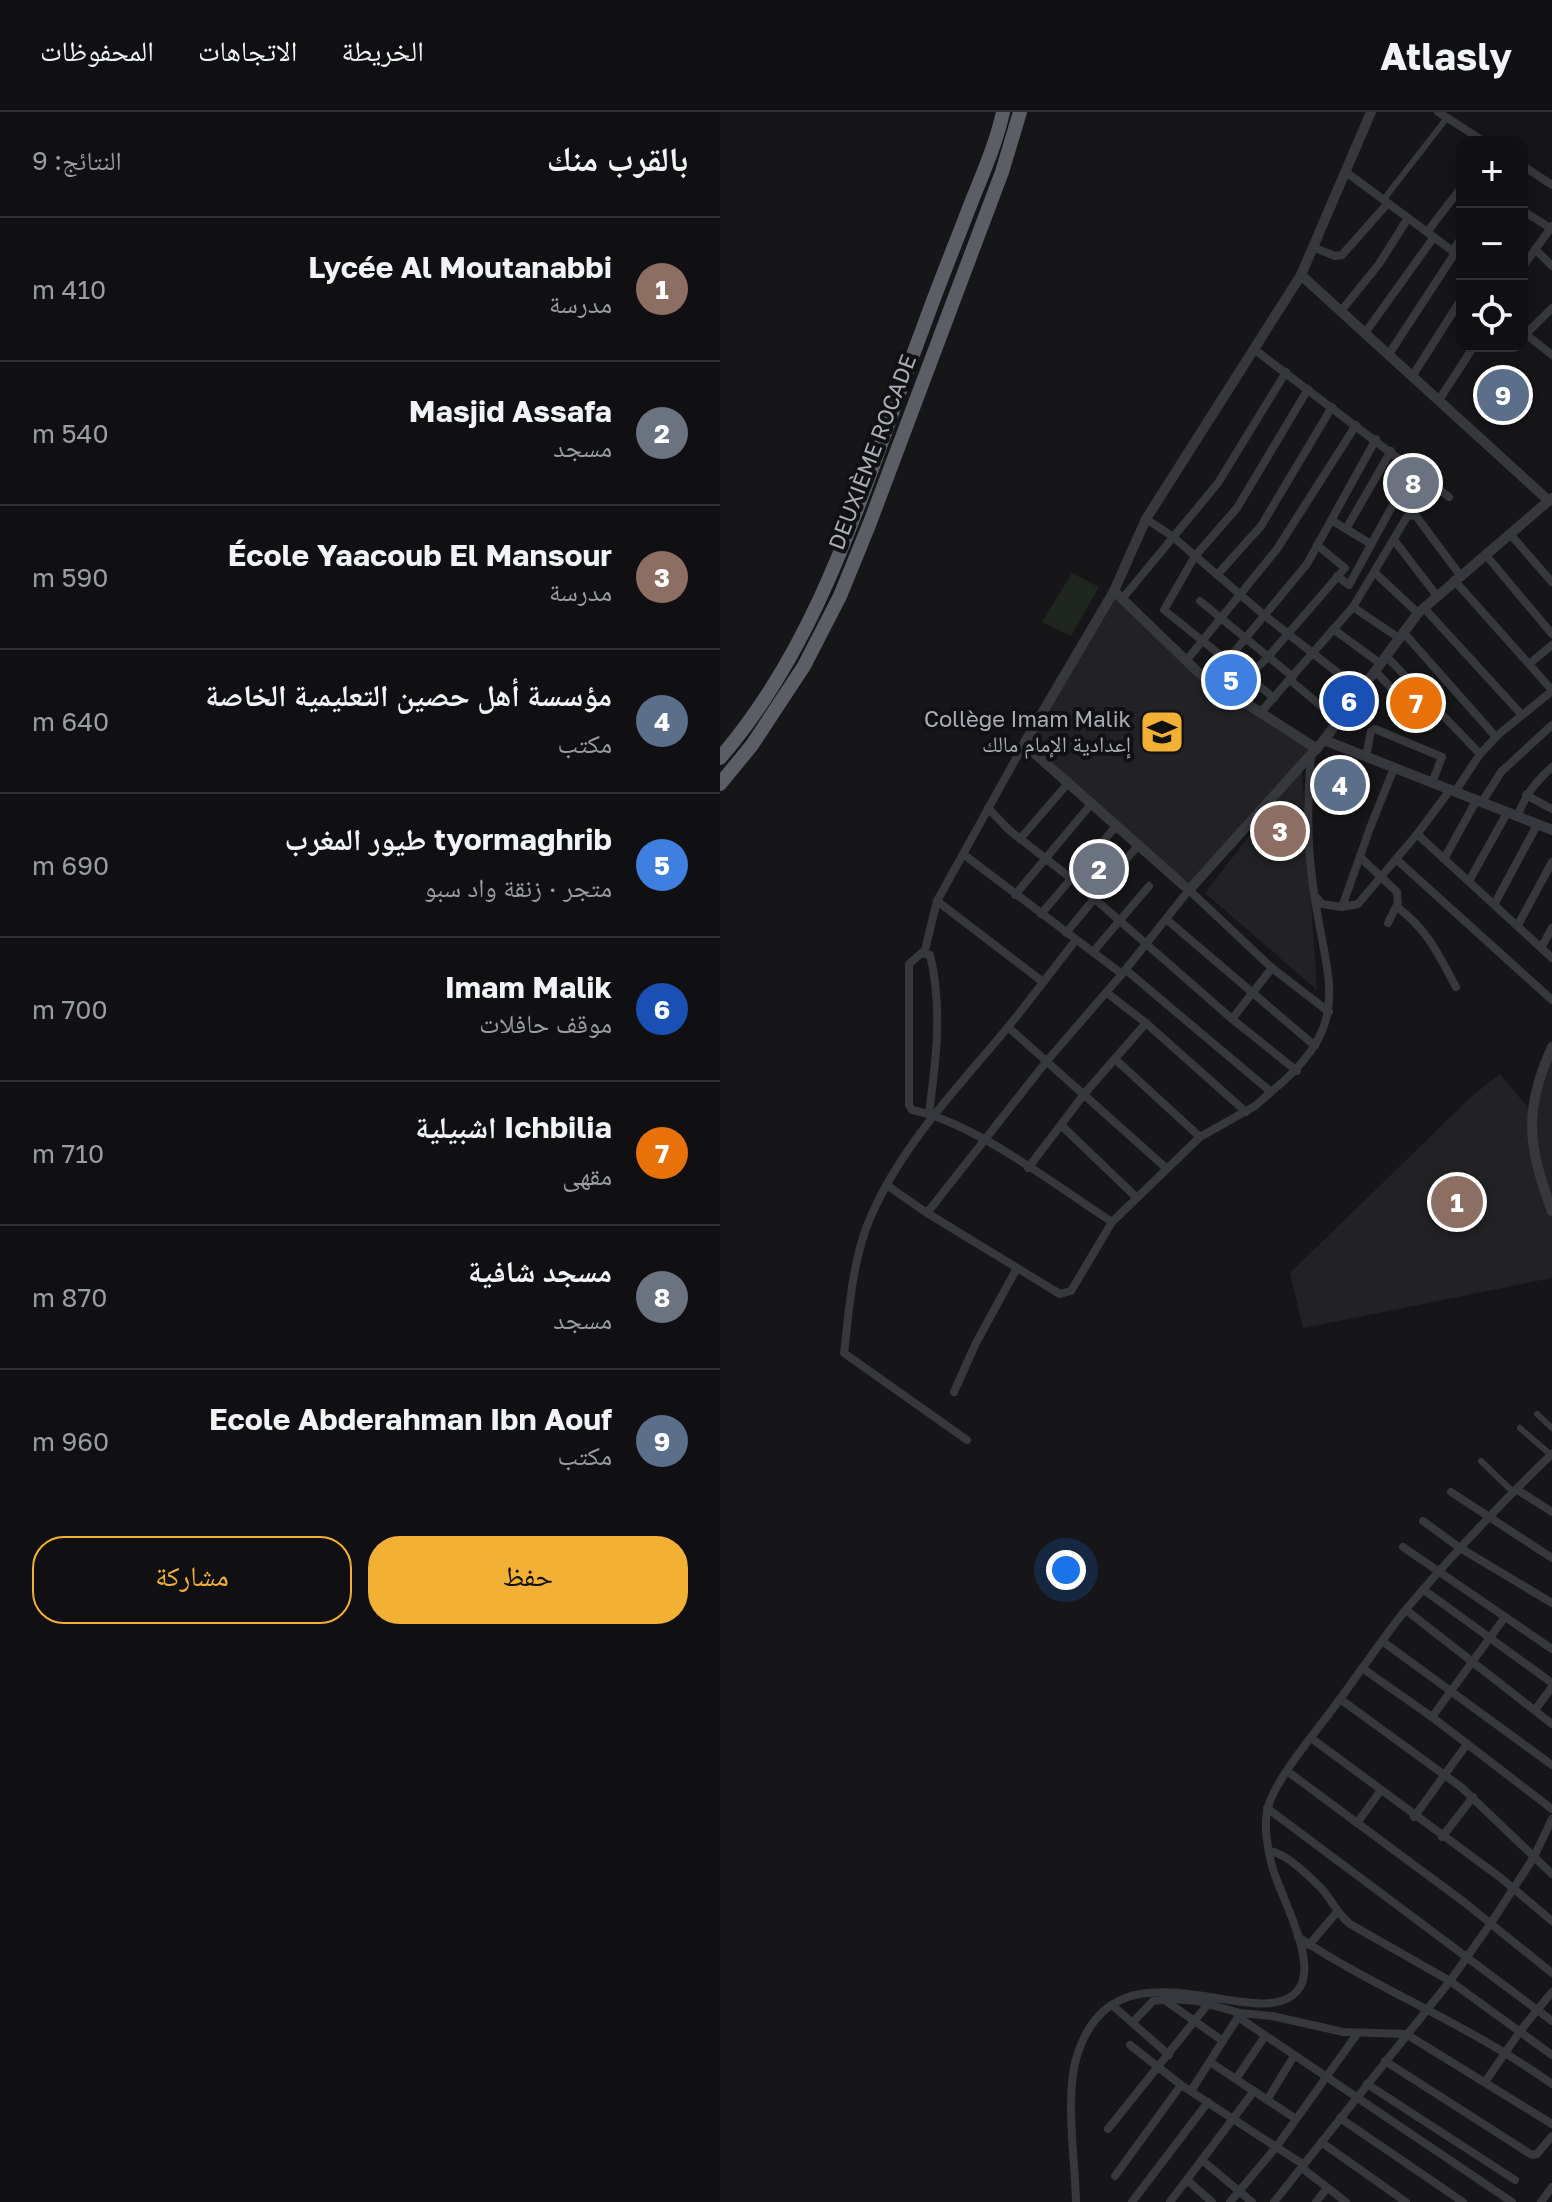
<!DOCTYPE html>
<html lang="ar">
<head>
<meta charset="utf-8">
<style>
	:root { --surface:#101012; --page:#19191b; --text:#f1f3f6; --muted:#9c9d9f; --line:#303032; --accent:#f2b134 }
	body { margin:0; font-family:"Golos Text","Noto Naskh Arabic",sans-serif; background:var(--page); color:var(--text); direction:rtl }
	.controls { position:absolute; right:24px; top:24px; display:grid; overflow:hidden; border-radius:16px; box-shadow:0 4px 20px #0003 }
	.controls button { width:72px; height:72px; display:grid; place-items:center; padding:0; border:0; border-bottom:2px solid var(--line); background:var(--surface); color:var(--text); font:40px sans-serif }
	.you { position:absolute; left:346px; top:1458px; width:28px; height:28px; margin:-20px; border:6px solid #fff; border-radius:50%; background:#1a73e8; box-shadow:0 0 0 12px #1a73e833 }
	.badge { display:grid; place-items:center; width:52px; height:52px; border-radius:50%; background:var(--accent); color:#fff; font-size:26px; font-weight:700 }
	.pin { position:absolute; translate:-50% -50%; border:4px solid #fff; box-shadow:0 2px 8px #0006 }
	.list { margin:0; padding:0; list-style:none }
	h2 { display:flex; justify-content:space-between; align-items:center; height:104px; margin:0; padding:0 32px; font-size:34px }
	h2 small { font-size:26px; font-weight:400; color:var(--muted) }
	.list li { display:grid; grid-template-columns:52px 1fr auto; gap:24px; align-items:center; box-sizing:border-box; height:144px; padding:0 32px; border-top:2px solid var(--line) }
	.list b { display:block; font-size:30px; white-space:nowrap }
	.list p { margin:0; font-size:26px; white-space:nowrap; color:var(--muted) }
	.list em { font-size:26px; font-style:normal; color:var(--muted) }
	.actions { display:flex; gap:16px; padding:24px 32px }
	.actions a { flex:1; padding:18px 0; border:2px solid var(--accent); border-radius:32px; text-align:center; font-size:28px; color:var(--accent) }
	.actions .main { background:var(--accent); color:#111 }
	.icon { flex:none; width:44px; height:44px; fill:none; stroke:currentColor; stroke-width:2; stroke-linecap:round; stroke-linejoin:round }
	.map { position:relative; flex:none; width:832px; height:2090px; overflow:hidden; direction:ltr }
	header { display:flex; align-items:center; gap:48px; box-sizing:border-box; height:112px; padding:0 40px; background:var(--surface); border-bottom:2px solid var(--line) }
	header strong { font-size:38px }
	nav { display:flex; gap:44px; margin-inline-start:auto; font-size:28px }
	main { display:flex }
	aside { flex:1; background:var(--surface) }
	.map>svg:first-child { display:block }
	.built { fill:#222225 }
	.green { fill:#1e261f }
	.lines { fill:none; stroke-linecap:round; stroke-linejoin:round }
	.pedestrian { stroke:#37383d; stroke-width:6 }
	.minor { stroke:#37383d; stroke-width:8 }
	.tertiary { stroke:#37383d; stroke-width:10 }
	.trunk { stroke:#5b5e65; stroke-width:14 }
	.labels { text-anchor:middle; stroke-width:8; stroke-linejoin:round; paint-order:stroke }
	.street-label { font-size:22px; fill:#a8adb8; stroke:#111113 }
	.poi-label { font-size:22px; fill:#a8adb8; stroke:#111113; text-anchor:end }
</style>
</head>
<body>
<header>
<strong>Atlasly</strong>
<nav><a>الخريطة</a><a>الاتجاهات</a><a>المحفوظات</a></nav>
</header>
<main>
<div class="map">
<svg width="832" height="2090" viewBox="0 0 832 2090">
	<rect width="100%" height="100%" fill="#161618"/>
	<g class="built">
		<path d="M393,479L479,561L599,638L582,657L597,878L485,781L574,666L472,772L421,736L305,638Z"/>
		<path d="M832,938V1166L583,1216L570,1161L752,984L780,962L813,1002Z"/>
	</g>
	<path class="green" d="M352,461L379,475L351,524L322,510Z"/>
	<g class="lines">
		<g class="pedestrian">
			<path d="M664,87L726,7"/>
			<path d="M817,1302L832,1316"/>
			<path d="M800,1316L831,1343"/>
			<path d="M761,1349L793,1380"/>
		</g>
		<g class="minor">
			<path d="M718,0L765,30"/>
			<path d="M802,53L832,73"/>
			<path d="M626,60L742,146"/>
			<path d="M802,98L830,116"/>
			<path d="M707,120L741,76"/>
			<path d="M595,136L615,144L622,143L668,91"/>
			<path d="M815,137L832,154"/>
			<path d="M732,139L742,125"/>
			<path d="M802,156L832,114"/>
			<path d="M621,199L659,152L688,106"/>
			<path d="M802,219L832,243"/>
			<path d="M645,221L714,125"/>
			<path d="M806,222L832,196"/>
			<path d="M535,238L729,385"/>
			<path d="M669,242L735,141"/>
			<path d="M693,263L742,186"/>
			<path d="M719,288L754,234"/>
			<path d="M426,407L452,424L544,503L641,579"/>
			<path d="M611,408L651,432"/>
			<path d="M626,417L671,339"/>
			<path d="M790,422L832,470"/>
			<path d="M674,428L717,484"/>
			<path d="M765,442L832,522"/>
			<path d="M655,461L698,501"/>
			<path d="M497,463L541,414L612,295"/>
			<path d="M617,464L629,473L693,356"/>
			<path d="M734,468L832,578"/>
			<path d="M402,487L498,371L566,260"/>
			<path d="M480,489L573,565"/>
			<path d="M633,495L679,526"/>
			<path d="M704,496L802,603"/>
			<path d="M613,517L661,552"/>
			<path d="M683,520L776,625"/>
			<path d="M666,544L760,642"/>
			<path d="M466,549L557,437L636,313"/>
			<path d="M809,552L832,533"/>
			<path d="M655,559L709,615"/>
			<path d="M570,568L619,609"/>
			<path d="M490,569L587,452L656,327"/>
			<path d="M510,583L548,545L625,456L597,433"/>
			<path d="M554,586L444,498L475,444L517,396L588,277"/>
			<path d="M540,601L633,495L688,403L696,404L740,463"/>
			<path d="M304,632L217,789L205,838L189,852V993L192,998C254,1010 338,1075 392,1110"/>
			<path d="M646,645L651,619L655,617L722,645L712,671"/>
			<path d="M735,680L760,642L779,622L832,579"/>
			<path d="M806,683L832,697"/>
			<path d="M762,690L781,660L832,613"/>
			<path d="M268,696L289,718L352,767L512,907L577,959"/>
			<path d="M797,705C805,684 815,670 832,655"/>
			<path d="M697,722L832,846"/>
			<path d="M300,727L349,670"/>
			<path d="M243,742L402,862"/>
			<path d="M640,745L677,780L678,791L668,811"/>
			<path d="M676,747L832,888"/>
			<path d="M724,747L756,689"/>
			<path d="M749,769L787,701"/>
			<path d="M295,783L372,691"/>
			<path d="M595,784L602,792L622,795L638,792L698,721L730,678"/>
			<path d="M217,789L323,870"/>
			<path d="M775,791L817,713"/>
			<path d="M622,795L650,716L674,656"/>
			<path d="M677,795C708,818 718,842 736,875"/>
			<path d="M321,802L397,713"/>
			<path d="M446,807L595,934"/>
			<path d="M798,813L832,750"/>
			<path d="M346,821L419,732"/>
			<path d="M821,836L832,816"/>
			<path d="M373,840L429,774"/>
			<path d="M202,841L210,843C223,895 216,949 209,1001"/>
			<path d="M406,858L551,980C638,909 605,868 593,774C587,731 587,688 591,644"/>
			<path d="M512,907L552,856"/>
			<path d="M426,911L526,1000"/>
			<path d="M288,915L446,1056"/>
			<path d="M342,1014L416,1085"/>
			<path d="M480,1025L535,994L551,980"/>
			<path d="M308,1056L365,981L426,911L387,881"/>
			<path d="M168,1074L207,1101L326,950L402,862L469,778L552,856L609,900"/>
			<path d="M207,1101L340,1182L351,1179L392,1110L480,1025L395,947"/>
			<path d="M234,1280L256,1231L297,1156"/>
			<path d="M247,1328L124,1241C129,1199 132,1154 147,1114C177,1037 237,977 288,915C311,887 333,857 356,828"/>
			<path d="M796,1377L832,1400"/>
			<path d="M731,1380L832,1446"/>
			<path d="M703,1409L740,1436L832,1491"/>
			<path d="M683,1435L832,1537"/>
			<path d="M704,1478L832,1571"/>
			<path d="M686,1498L832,1612"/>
			<path d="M662,1529L832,1653"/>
			<path d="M642,1556L712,1605L832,1697"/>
			<path d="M620,1587L741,1675L832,1762"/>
			<path d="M815,1598L832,1575"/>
			<path d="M712,1605L785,1505"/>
			<path d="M591,1626L781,1766L832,1809"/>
			<path d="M567,1659L744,1790L832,1861"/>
			<path d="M547,1696L832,1909"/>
			<path d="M694,1705L747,1632"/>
			<path d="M637,1711L661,1678"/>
			<path d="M722,1725L753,1685"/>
			<path d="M550,1739C567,1742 589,1764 602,1777C612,1788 617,1802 630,1812L730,1869L832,1943"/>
			<path d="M578,1825C660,1879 752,1914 832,1972"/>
			<path d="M589,1833L617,1800"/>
			<path d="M443,1887L503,1929"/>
			<path d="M392,1893L449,1943"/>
			<path d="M518,1905L792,2090"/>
			<path d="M413,1910L433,1889L452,1887L477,1889L520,1901L552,1904L623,1920L686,1922L832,2012"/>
			<path d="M410,1933L461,1973L584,2053"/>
			<path d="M665,1949L812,2043L817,2042L832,2024"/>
			<path d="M490,1950L576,2007"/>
			<path d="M516,1967L545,1924"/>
			<path d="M765,1970L801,1918L832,1880"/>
			<path d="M647,1972L795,2068"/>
			<path d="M471,1979L520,1902"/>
			<path d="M547,1988L574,1944"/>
			<path d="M620,2006L743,2090"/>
			<path d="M388,2017L488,1892"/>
			<path d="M601,2030L686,2090"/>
			<path d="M482,2048L532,2090"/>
			<path d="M582,2056L626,2090"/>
			<path d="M395,2064L461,1973"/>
			<path d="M467,2068L492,2090"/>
			<path d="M356,2090C355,2050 346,1989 355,1951C391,1811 545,1932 580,1875C597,1847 560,1783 552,1754C548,1738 544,1715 547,1700C551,1673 591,1626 608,1603C634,1569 657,1534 683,1501C730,1445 780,1392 832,1342"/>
			<path d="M412,2090L488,1990"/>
			<path d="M450,2090L534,1979"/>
			<path d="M510,2090L557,2034L637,1922"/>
			<path d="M554,2090L730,1869L771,1811L814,1745L832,1707"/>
			<path d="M596,2090L607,2076"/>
			<path d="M821,2090L832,2075"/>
		</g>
		<g class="tertiary">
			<path d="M651,0L581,163L426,407L394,479L304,632L469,778L604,628L698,501L832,386"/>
			<path d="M581,163L829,389"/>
			<path d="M394,479L479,561L597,637"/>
			<path d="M604,628L832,718"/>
			<path d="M832,935C803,999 808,1034 832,1099"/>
		</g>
		<g class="trunk">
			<path d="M0,646C105,525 147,363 203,216C218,174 235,133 251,91C263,61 276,32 283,0"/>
			<path d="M0,672L32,633L84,554L120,484L149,413L282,60L300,0"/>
		</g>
	</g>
	<defs>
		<g id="school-square" transform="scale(2.3)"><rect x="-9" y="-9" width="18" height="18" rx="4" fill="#f2b134" stroke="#111113"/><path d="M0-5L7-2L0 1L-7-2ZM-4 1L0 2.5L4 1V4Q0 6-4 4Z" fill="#111"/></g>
	</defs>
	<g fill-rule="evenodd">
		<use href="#school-square" x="442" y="620"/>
	</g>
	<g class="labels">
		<g class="street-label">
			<text transform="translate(152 340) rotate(-69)" y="8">DEUXIÈME ROCADE</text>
		</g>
		<g class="poi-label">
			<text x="411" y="615">Collège Imam Malik<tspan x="411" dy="25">إعدادية الإمام مالك</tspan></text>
		</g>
	</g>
</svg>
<div class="controls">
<button>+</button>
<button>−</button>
<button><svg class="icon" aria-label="locate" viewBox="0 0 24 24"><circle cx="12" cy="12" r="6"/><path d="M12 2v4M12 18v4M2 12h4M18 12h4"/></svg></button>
</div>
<div class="you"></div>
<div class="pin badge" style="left:737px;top:1090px;background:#8d6e63">1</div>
<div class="pin badge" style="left:379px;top:757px;background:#6b7280">2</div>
<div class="pin badge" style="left:560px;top:719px;background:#8d6e63">3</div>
<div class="pin badge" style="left:620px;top:673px;background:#5c6f8a">4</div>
<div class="pin badge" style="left:511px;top:568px;background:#3f7fe0">5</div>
<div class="pin badge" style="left:629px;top:589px;background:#1a4fb4">6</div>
<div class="pin badge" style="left:696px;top:591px;background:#e8710a">7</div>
<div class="pin badge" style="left:693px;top:371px;background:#6b7280">8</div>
<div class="pin badge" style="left:783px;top:283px;background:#5c6f8a">9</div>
</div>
<aside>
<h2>بالقرب منك<small>النتائج: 9</small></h2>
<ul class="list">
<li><span class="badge" style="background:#8d6e63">1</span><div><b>Lycée Al Moutanabbi</b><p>مدرسة</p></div><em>410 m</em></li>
<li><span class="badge" style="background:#6b7280">2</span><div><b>Masjid Assafa</b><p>مسجد</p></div><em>540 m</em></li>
<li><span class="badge" style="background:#8d6e63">3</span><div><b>École Yaacoub El Mansour</b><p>مدرسة</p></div><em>590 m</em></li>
<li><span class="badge" style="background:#5c6f8a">4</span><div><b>مؤسسة أهل حصين التعليمية الخاصة</b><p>مكتب</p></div><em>640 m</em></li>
<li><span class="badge" style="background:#3f7fe0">5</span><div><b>tyormaghrib طيور المغرب</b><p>متجر · زنقة واد سبو</p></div><em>690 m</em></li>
<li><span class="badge" style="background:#1a4fb4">6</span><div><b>Imam Malik</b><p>موقف حافلات</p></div><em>700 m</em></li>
<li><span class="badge" style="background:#e8710a">7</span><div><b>Ichbilia اشبيلية</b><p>مقهى</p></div><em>710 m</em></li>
<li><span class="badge" style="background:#6b7280">8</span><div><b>مسجد شافية</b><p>مسجد</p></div><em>870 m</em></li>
<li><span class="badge" style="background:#5c6f8a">9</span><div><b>Ecole Abderahman Ibn Aouf</b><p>مكتب</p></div><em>960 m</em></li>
</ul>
<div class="actions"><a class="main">حفظ</a><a>مشاركة</a></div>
</aside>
</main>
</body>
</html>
